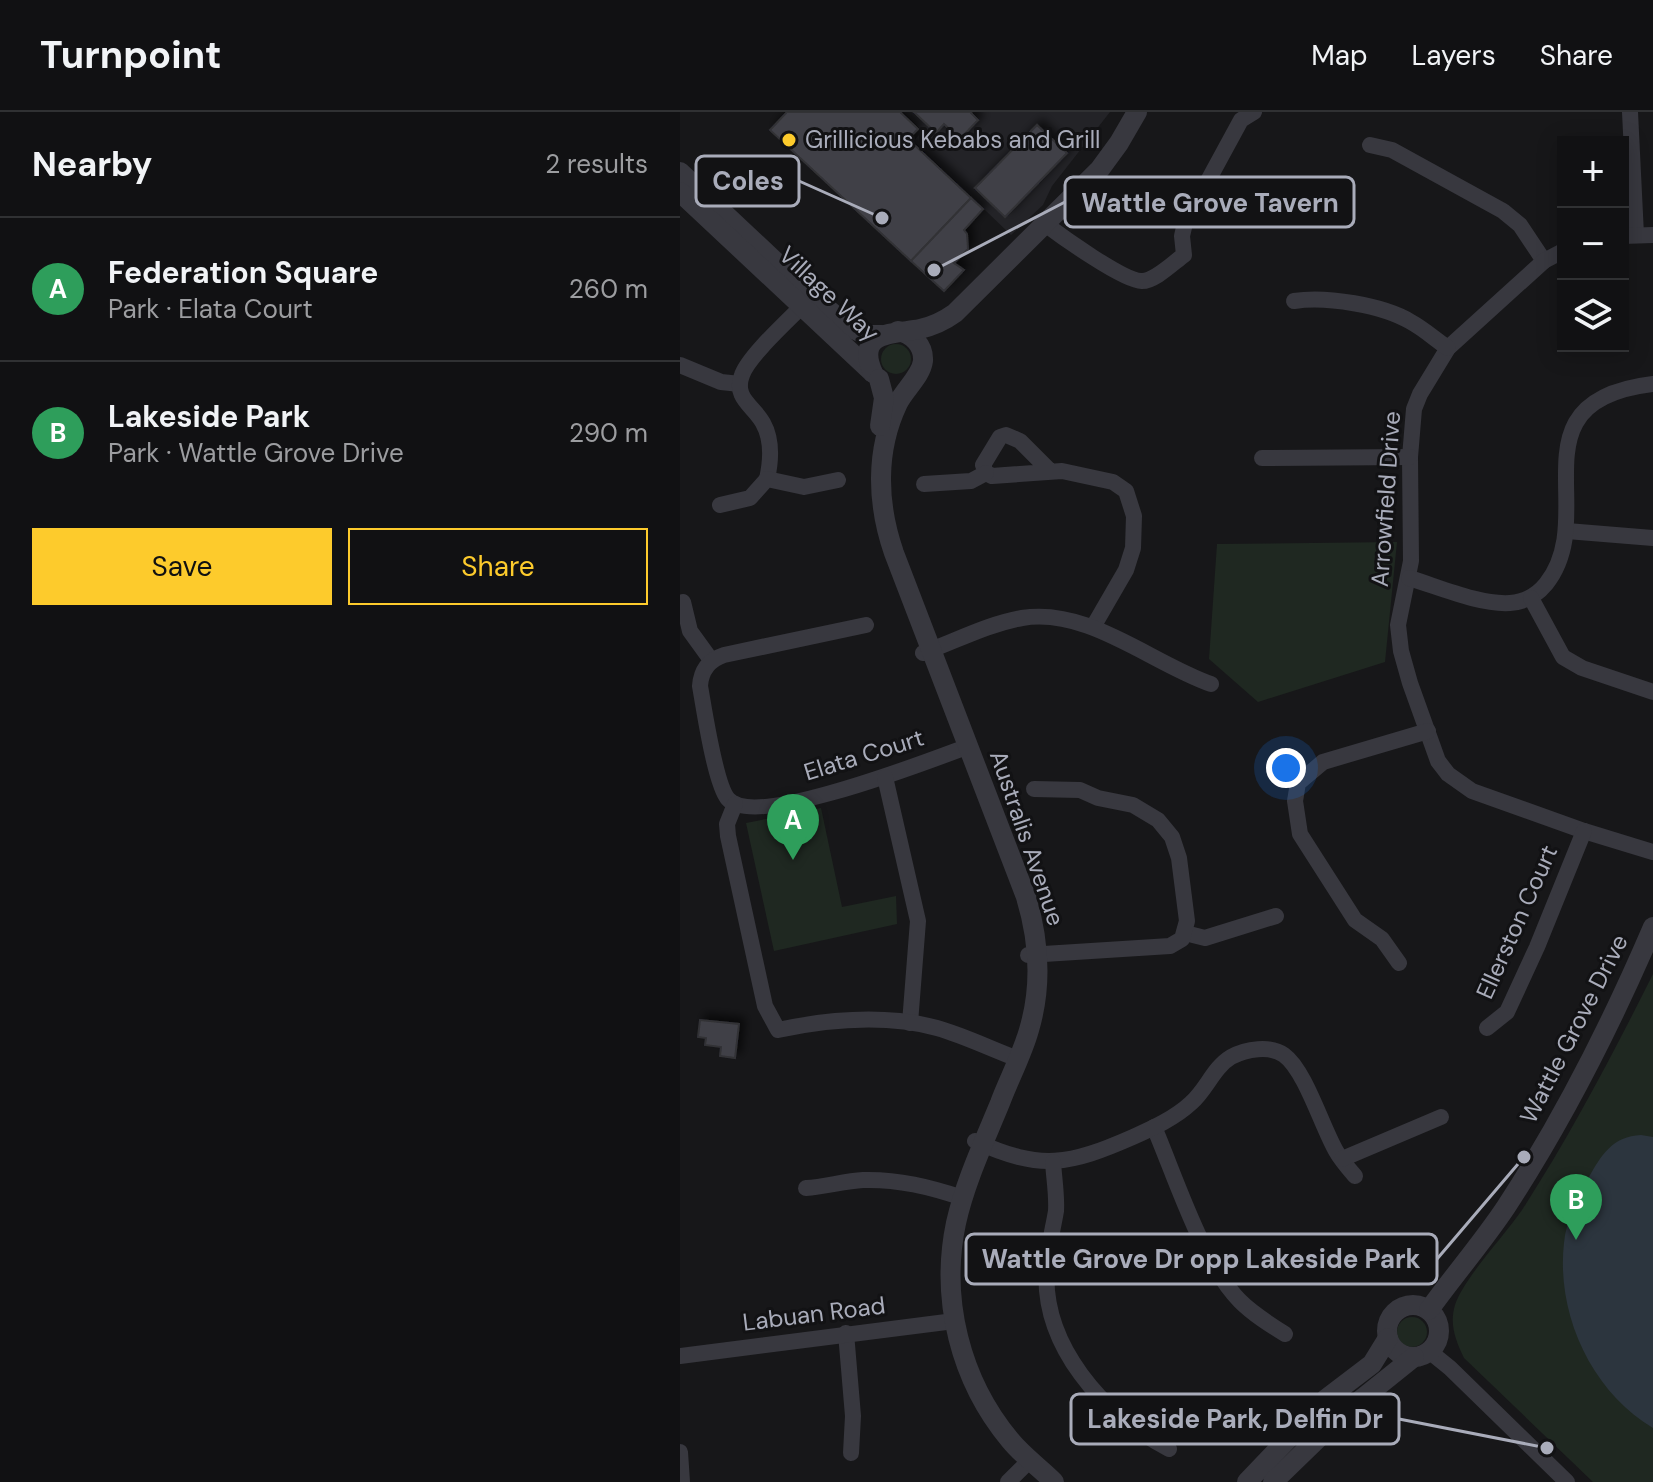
<!DOCTYPE html>
<html lang="en">
<head>
<meta charset="utf-8">
<style>
	:root { --surface:#111113; --page:#1a1a1c; --text:#f1f3f6; --muted:#9c9da0; --line:#303133; --accent:#fdcb2c }
	body { margin:0; font-family:"DM Sans",sans-serif; background:var(--page); color:var(--text) }
	.controls { position:absolute; right:24px; top:24px; display:grid; overflow:hidden; border-radius:0px; box-shadow:0 4px 20px #0003 }
	.controls button { width:72px; height:72px; display:grid; place-items:center; padding:0; border:0; border-bottom:2px solid var(--line); background:var(--surface); color:var(--text); font:40px sans-serif }
	.you { position:absolute; left:606px; top:656px; width:28px; height:28px; margin:-20px; border:6px solid #fff; border-radius:50%; background:#1a73e8; box-shadow:0 0 0 12px #1a73e833 }
	.badge { display:grid; place-items:center; width:52px; height:52px; border-radius:50%; background:var(--accent); color:#fff; font-size:26px; font-weight:700 }
	.pin { position:absolute; translate:-50% -66px; filter:drop-shadow(0 2px 4px #0008) }
	.pin::after { content:''; position:absolute; top:42px; width:28px; height:24px; background:inherit; clip-path:polygon(0 0,100% 0,50% 100%) }
	.list { margin:0; padding:0; list-style:none }
	h2 { display:flex; justify-content:space-between; align-items:center; height:104px; margin:0; padding:0 32px; font-size:34px }
	h2 small { font-size:26px; font-weight:400; color:var(--muted) }
	.list li { display:grid; grid-template-columns:52px 1fr auto; gap:24px; align-items:center; box-sizing:border-box; height:144px; padding:0 32px; border-top:2px solid var(--line) }
	.list b { display:block; font-size:30px; white-space:nowrap }
	.list p { margin:0; font-size:26px; white-space:nowrap; color:var(--muted) }
	.list em { font-size:26px; font-style:normal; color:var(--muted) }
	.actions { display:flex; gap:16px; padding:24px 32px }
	.actions a { flex:1; padding:18px 0; border:2px solid var(--accent); border-radius:0px; text-align:center; font-size:28px; color:var(--accent) }
	.actions .main { background:var(--accent); color:#111 }
	.icon { flex:none; width:44px; height:44px; fill:none; stroke:currentColor; stroke-width:2; stroke-linecap:round; stroke-linejoin:round }
	.map { position:relative; flex:none; width:973px; height:1370px; overflow:hidden }
	header { display:flex; align-items:center; gap:48px; box-sizing:border-box; height:112px; padding:0 40px; background:var(--surface); border-bottom:2px solid var(--line) }
	header strong { font-size:38px }
	nav { display:flex; gap:44px; margin-inline-start:auto; font-size:28px }
	main { display:flex }
	aside { flex:1; background:var(--surface) }
	.map>svg:first-child { display:block }
	.built { fill:#232327 }
	.green { fill:#1f2821 }
	.water { fill:#2c353e }
	.building { fill:#414147; stroke:#313136; stroke-width:2; filter:url(#shadow) }
	.lines { fill:none; stroke-linecap:round; stroke-linejoin:round }
	.minor { stroke:#38383f; stroke-width:16 }
	.tertiary { stroke:#38383f; stroke-width:20 }
	.poi-dot { fill:#fdcb2c; stroke:#121214; stroke-width:3 }
	.labels { text-anchor:middle; stroke-width:6; stroke-linejoin:round; paint-order:stroke }
	.poi-label { font-size:24px; fill:#a9acba; stroke:#121214; text-anchor:start }
	.street-label { font-size:24px; fill:#a9acba; stroke:#121214 }
	.leader { fill:none; stroke:#a9acba; stroke-width:3 }
	.callout-dot { fill:#a9acba; stroke:#121214; stroke-width:3 }
	.callout { fill:#121214; stroke:#a9acba; stroke-width:3 }
	.callout-label { font-size:26px; text-anchor:middle; font-weight:bold; fill:#a9acba }
</style>
</head>
<body>
<header>
<strong>Turnpoint</strong>
<nav><a>Map</a><a>Layers</a><a>Share</a></nav>
</header>
<main>
<aside>
<h2>Nearby<small>2 results</small></h2>
<ul class="list">
<li><span class="badge" style="background:#2e9e5b">A</span><div><b>Federation Square</b><p>Park · Elata Court</p></div><em>260 m</em></li>
<li><span class="badge" style="background:#2e9e5b">B</span><div><b>Lakeside Park</b><p>Park · Wattle Grove Drive</p></div><em>290 m</em></li>
</ul>
<div class="actions"><a class="main">Save</a><a>Share</a></div>
</aside>
<div class="map">
<svg width="973" height="1370" viewBox="0 0 973 1370">
	<defs>
		<filter id="shadow"><feDropShadow dx="5.5" dy="-5.5" stdDeviation="4" flood-color="#0009"/></filter>
	</defs>
	<rect width="100%" height="100%" fill="#171719"/>
	<path class="built" d="M223,0H430L372,74L363,93L331,123L233,29L239,23L240,17Z"/>
	<g class="green">
		<circle cx="216" cy="247" r="15"/>
		<path d="M717,430L705,550L578,590L529,547L537,432Z"/>
		<path d="M141,696L162,795L216,784L217,812L94,839L66,711Z"/>
		<path d="M973,862V1370H913L784,1246C776,1229 769,1213 775,1193C784,1166 824,1124 842,1098C891,1022 933,942 973,862Z"/>
		<circle cx="732" cy="1220" r="15"/>
	</g>
	<path class="water" d="M961,1023L973,1025V1316C911,1279 876,1202 884,1131C886,1108 898,1087 908,1067C921,1043 933,1024 961,1023Z"/>
	<g class="building">
		<path d="M107,0H220L238,17L228,27L291,86L231,149L90,18Z"/>
		<path d="M234,0H290L298,8L280,27L264,12L256,21Z"/>
		<path d="M357,13L387,41L325,105L295,76Z"/>
		<path d="M291,86L303,97L284,118L287,122L288,137L274,151L284,158L264,179L231,149Z"/>
		<path d="M20,908L59,912L55,946L40,944L41,935L25,933L26,926L18,925Z"/>
	</g>
	<g class="lines">
		<g class="minor">
			<path d="M950,0L956,123"/>
			<path d="M690,33L712,38L823,99L840,113L864,149"/>
			<path d="M365,112C381,124 445,170 462,169C475,169 493,151 504,143L502,124L505,111L561,8L574,0"/>
			<path d="M943,124L973,123"/>
			<path d="M883,139L864,149L768,236L740,282L734,297L730,345L731,449L718,513L721,539L730,571L758,649L768,662L792,679L904,719L973,740"/>
			<path d="M614,189C646,184 703,193 731,210C744,217 756,228 768,236"/>
			<path d="M0,253L41,270L60,272"/>
			<path d="M582,346L730,345"/>
			<path d="M369,358L340,329L326,323L320,325L303,353L306,361L312,364L382,359L433,370L446,379L454,404L453,436L446,458L413,515"/>
			<path d="M87,367C91,349 92,327 83,311C74,294 53,286 62,263C69,243 112,205 128,188"/>
			<path d="M244,372L291,369L306,361"/>
			<path d="M40,393L70,386L87,367L124,375L158,368"/>
			<path d="M887,419L973,426"/>
			<path d="M729,466C759,475 800,493 830,491C845,490 857,483 866,472C922,402 828,289 973,272"/>
			<path d="M851,486L883,545L902,556L973,580"/>
			<path d="M3,490L10,519L31,548"/>
			<path d="M186,513L44,543C29,548 21,558 20,574C24,596 35,672 48,687C75,717 251,648 289,634"/>
			<path d="M243,541C276,529 308,512 342,506C408,495 471,551 531,572"/>
			<path d="M205,665L238,809L230,911"/>
			<path d="M55,692L47,712L48,724L85,894L98,918C150,907 205,902 257,916C285,924 311,937 338,947"/>
			<path d="M505,821L525,826L596,804"/>
			<path d="M348,843L490,834L502,827L507,809L499,746L492,725L478,708L453,693L418,686L400,678L354,677"/>
			<path d="M719,851L702,827L675,808L620,722L615,689L618,671L643,650L748,619"/>
			<path d="M807,916L827,900L857,835L904,719"/>
			<path d="M474,1015C495,1064 523,1152 560,1189C573,1202 589,1212 605,1222"/>
			<path d="M295,1029C361,1059 389,1053 453,1025C473,1016 495,1006 511,991C527,977 533,956 551,945C566,937 590,933 604,943C625,958 642,1015 656,1039C661,1048 668,1056 675,1064"/>
			<path d="M662,1047L761,1005"/>
			<path d="M373,1050C374,1066 377,1083 376,1099C373,1117 368,1135 367,1154C360,1233 424,1303 489,1337"/>
			<path d="M126,1076C145,1075 164,1069 183,1068C218,1067 250,1075 283,1086"/>
			<path d="M166,1221L173,1304L171,1341"/>
			<path d="M749,1239L770,1256L887,1370"/>
			<path d="M0,1244L274,1209"/>
			<path d="M0,1340L2,1370"/>
			<path d="M328,1370L350,1348"/>
		</g>
		<g class="tertiary">
			<path d="M0,60L132,184L169,215L186,223H202"/>
			<path d="M0,80L193,261"/>
			<path d="M218,219C232,222 244,233 243,249C241,264 225,277 218,291C195,339 197,392 214,441L346,785C359,828 362,874 349,918C342,943 329,967 320,991C304,1030 285,1070 276,1111C260,1187 280,1268 330,1328C343,1344 360,1356 374,1370"/>
			<path d="M193,261C174,218 216,222 240,217C253,214 264,209 275,201L420,57L439,31L457,0"/>
			<path d="M199,267L204,286L200,314"/>
			<circle cx="733" cy="1219" r="26"/>
			<path d="M749,1198C774,1163 802,1131 826,1095C884,1006 931,913 973,815"/>
			<path d="M567,1370L646,1287L692,1252L708,1226"/>
			<path d="M593,1370L663,1302L734,1245"/>
		</g>
	</g>
	<circle class="poi-dot" cx="109" cy="28" r="8"/>
	<g class="labels">
		<g class="poi-label">
			<text x="125" y="36">Grillicious Kebabs and Grill</text>
		</g>
		<g class="street-label">
			<text transform="translate(149 182) rotate(43)" y="8">Village Way</text>
			<text transform="translate(706 387) rotate(-86)" y="8">Arrowfield Drive</text>
			<text transform="translate(184 643) rotate(-17)" y="8">Elata Court</text>
			<text transform="translate(347 726) rotate(71)" y="8">Australis Avenue</text>
			<text transform="translate(837 810) rotate(-66)" y="8">Ellerston Court</text>
			<text transform="translate(894 917) rotate(-63)" y="8">Wattle Grove Drive</text>
			<text transform="translate(134 1202) rotate(-7)" y="8">Labuan Road</text>
		</g>
	</g>
	<path class="leader" d="M202 106L119 69M254 158L385 90M844 1045L757 1147M867 1336L719 1307"/>
	<g class="callout-dot">
		<circle cx="202" cy="106" r="8"/>
		<circle cx="254" cy="158" r="8"/>
		<circle cx="844" cy="1045" r="8"/>
		<circle cx="867" cy="1336" r="8"/>
	</g>
	<g class="callout">
		<rect x="16" y="44" width="103" height="50" rx="8"/>
		<rect x="385" y="65" width="289" height="50" rx="8"/>
		<rect x="286" y="1122" width="471" height="50" rx="8"/>
		<rect x="391" y="1282" width="328" height="50" rx="8"/>
	</g>
	<g class="callout-label">
		<text x="68" y="78">Coles</text>
		<text x="530" y="100">Wattle Grove Tavern</text>
		<text x="521" y="1156">Wattle Grove Dr opp Lakeside Park</text>
		<text x="555" y="1316">Lakeside Park, Delfin Dr</text>
	</g>
</svg>
<div class="controls">
<button>+</button>
<button>−</button>
<button><svg class="icon" aria-label="layers" viewBox="0 0 24 24"><path d="M12 4l9 5-9 5-9-5zM3 14l9 5 9-5"/></svg></button>
</div>
<div class="you"></div>
<div class="pin badge" style="left:113px;top:748px;background:#2e9e5b">A</div>
<div class="pin badge" style="left:896px;top:1128px;background:#2e9e5b">B</div>
</div>
</main>
</body>
</html>
